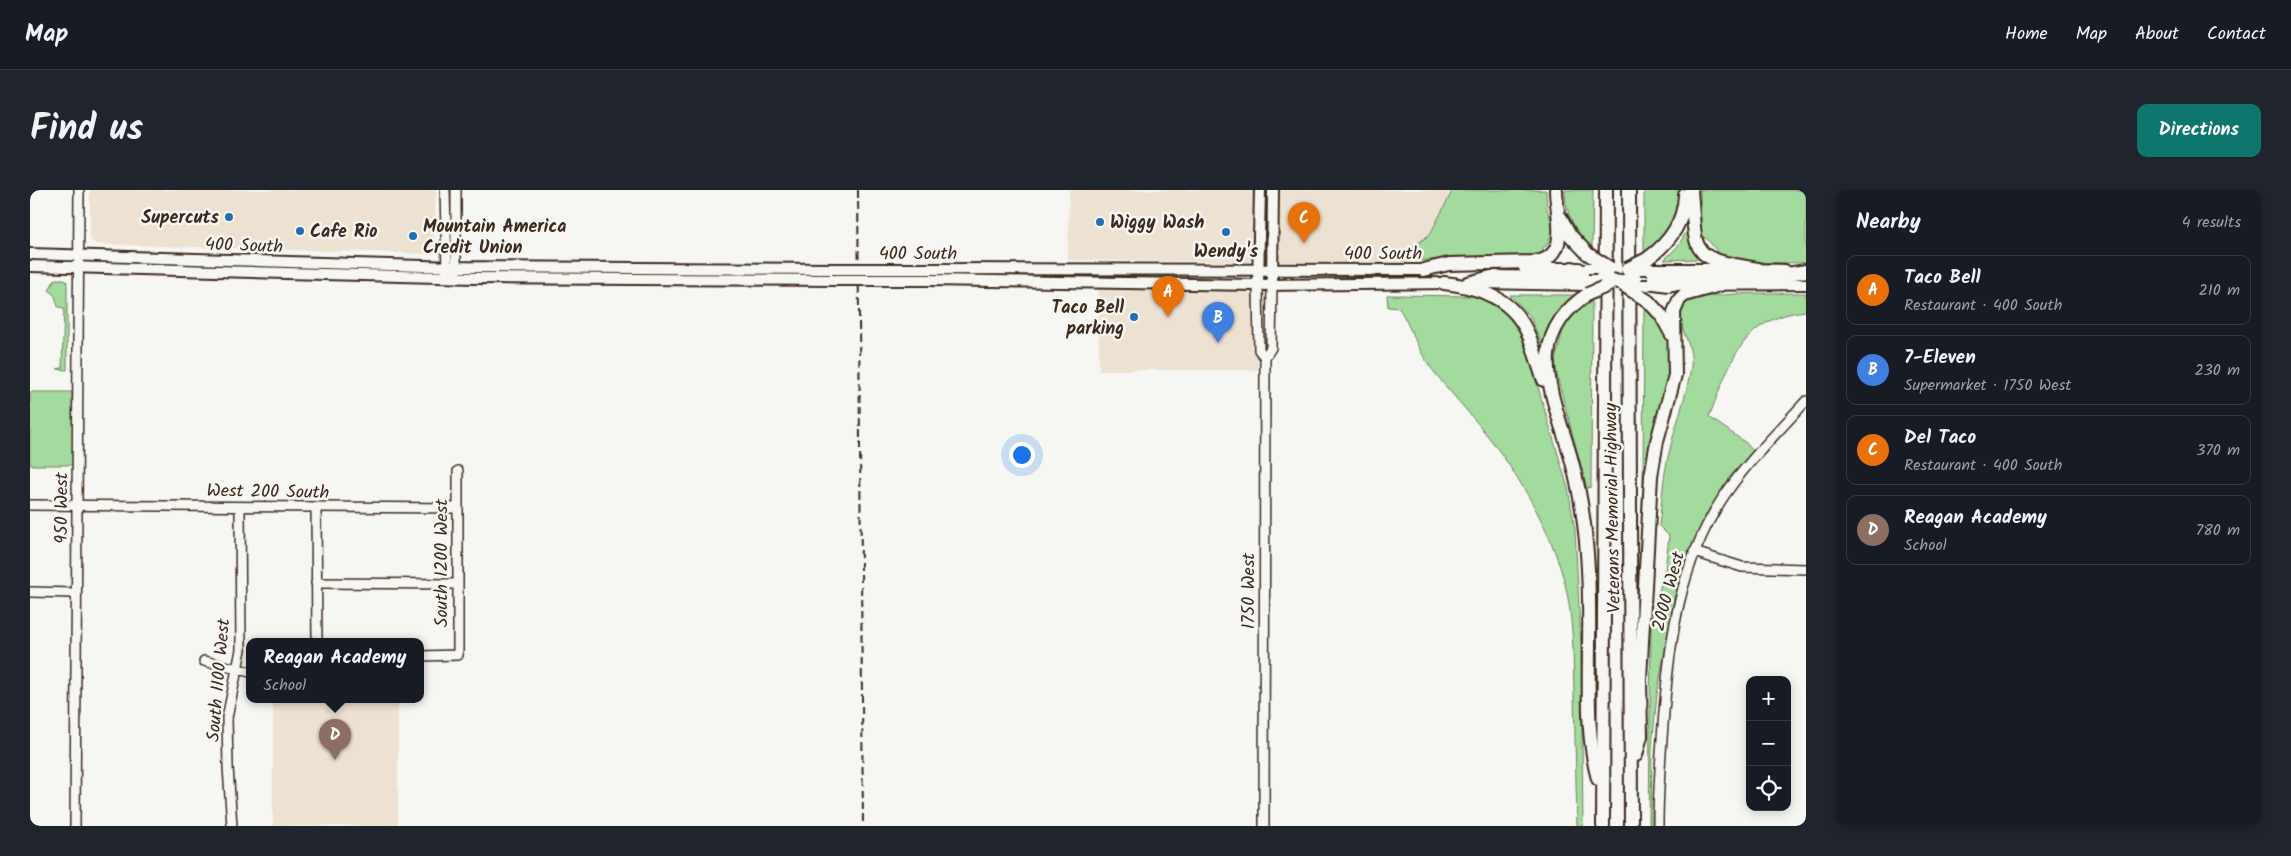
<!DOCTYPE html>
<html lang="en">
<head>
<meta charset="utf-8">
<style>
	:root { --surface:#171b24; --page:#20242c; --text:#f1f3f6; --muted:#9ea1a6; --line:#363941; --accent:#0f766e }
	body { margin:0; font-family:Kalam,sans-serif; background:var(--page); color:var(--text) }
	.controls { position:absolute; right:15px; bottom:15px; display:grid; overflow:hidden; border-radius:10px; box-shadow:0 2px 12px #0003 }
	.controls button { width:45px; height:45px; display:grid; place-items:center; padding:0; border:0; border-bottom:1px solid var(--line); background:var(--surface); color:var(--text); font:25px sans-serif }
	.you { position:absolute; left:991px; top:264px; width:18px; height:18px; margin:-12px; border:4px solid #fff; border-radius:50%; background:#1a73e8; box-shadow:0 0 0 8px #1a73e833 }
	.badge { display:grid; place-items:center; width:32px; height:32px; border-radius:50%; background:var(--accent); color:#fff; font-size:16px; font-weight:700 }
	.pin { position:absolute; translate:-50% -41px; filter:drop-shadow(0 1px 2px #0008) }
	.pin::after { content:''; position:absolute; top:26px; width:18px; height:15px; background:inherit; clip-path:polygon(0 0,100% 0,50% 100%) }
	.popup { position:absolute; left:216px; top:448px; width:178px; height:65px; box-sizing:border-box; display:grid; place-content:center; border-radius:10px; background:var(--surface); filter:drop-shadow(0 1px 4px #0005); font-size:16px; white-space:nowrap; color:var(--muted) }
	.popup b { font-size:19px; color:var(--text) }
	.popup::after { content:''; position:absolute; left:50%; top:100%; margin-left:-10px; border:10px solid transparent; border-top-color:var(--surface) }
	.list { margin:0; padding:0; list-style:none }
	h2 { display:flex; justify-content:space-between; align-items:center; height:65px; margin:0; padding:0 20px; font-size:21px }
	h2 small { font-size:16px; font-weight:400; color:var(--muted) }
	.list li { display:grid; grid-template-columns:32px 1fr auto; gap:15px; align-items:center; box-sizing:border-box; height:70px; margin:0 10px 10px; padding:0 10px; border:1px solid var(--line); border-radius:10px }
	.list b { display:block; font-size:19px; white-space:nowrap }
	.list p { margin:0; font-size:16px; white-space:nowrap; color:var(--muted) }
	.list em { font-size:16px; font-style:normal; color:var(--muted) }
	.icon { flex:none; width:28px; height:28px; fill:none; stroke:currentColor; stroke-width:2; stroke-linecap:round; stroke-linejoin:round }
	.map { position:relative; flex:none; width:1776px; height:636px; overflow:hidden; border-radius:10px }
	header { display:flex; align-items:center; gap:30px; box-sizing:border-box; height:70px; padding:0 25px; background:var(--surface); border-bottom:1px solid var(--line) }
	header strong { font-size:24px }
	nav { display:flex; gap:28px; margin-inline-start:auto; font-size:18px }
	.intro { display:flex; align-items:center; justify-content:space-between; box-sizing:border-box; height:120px; padding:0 30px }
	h1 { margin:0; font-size:35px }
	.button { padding:12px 22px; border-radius:10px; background:var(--accent); color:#fff; font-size:18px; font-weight:700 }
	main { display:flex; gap:30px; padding:0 30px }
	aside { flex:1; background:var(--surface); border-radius:10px; box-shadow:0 2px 12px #0003 }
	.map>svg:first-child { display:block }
	.built { fill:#ede1d2 }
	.green { fill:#a3da9e; stroke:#6f825e }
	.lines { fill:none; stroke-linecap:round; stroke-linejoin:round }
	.minor-casing { stroke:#3b2a1e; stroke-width:12 }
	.major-casing { stroke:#3b2a1e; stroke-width:14 }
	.highway-casing { stroke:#3b2a1e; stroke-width:16 }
	.minor { stroke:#f6f6f2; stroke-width:9 }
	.major { stroke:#f6f6f2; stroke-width:10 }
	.highway { stroke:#f6f6f2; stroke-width:12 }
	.rail { stroke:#3b2a1e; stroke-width:2; stroke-dasharray:8 4; stroke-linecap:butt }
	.major-bridge-casing { stroke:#3b2a1e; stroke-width:14; stroke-linecap:butt }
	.highway-bridge-casing { stroke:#3b2a1e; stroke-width:16; stroke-linecap:butt }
	.major-bridge { stroke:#f6f6f2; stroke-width:10 }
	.highway-bridge { stroke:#f6f6f2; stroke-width:12 }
	.poi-dot { fill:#1f6fb2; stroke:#f6f6f2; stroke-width:2 }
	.labels { text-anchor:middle; stroke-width:5; stroke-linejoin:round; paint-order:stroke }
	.poi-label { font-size:18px; font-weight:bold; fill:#3b2a1e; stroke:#f6f6f2; text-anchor:start }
	.street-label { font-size:18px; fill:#3b2a1e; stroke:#f6f6f2 }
</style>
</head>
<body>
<header>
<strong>Map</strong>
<nav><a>Home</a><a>Map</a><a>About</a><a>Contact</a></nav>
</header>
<div class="intro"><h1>Find us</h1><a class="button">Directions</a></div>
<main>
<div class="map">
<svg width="1776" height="636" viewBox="0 0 1776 636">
	<rect width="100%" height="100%" fill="#f6f6f2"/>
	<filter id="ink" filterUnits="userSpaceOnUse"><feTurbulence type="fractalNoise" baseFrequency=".02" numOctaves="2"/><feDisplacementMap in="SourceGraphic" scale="10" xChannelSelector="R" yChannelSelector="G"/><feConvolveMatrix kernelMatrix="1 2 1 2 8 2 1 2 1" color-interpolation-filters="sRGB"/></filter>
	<g filter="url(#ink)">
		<g class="built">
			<path d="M60,0H406L403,62L401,64L66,54L60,50Z"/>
			<path d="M1039,0H1423L1400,44L1372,73L1038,70Z"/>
			<path d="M1069,98L1222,100L1227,106L1228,180H1069Z"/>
			<rect x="243" y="509" width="125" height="127"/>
		</g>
		<g class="green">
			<path d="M1423,0H1516L1517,19L1528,46L1520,47L1517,55L1513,58L1515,63L1510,66L1372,71V66L1400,44Z"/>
			<path d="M1535,0H1563L1562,57C1545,42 1535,23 1535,0Z"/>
			<path d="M1614,0H1651C1652,28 1637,42 1619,61L1614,62Z"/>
			<path d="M1670,0H1776V73C1748,72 1712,75 1686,64L1687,61L1676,48L1671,49Z"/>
			<path d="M1658,39L1671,69L1634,70L1648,56Z"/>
			<path d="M25,89H34L37,92V180L27,179L32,178L34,118L28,117L25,106L19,100Z"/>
			<path d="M1776,103V121C1710,128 1700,174 1679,227L1716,253L1723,261L1702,284L1677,323L1653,378L1644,409L1627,504L1622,557L1621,636H1619L1621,430L1635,380L1639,346L1629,336C1632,310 1633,284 1640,259C1646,233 1657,205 1661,177C1664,150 1645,140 1653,115C1676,100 1745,104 1776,103Z"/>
			<path d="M1357,105L1443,106L1470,118L1472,116L1490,137L1538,298L1545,340L1551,456L1553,636H1547C1546,592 1545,548 1544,504C1543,462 1544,420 1531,380C1517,334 1492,292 1464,254C1444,227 1421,204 1401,178C1387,159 1381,137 1369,118L1358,117Z"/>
			<path d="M1480,105H1545C1527,116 1518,135 1512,155L1500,126Z"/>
			<path d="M1562,111L1561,297L1557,298L1528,190L1525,171L1534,136L1545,124Z"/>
			<path d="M1614,116L1636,140L1642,167L1617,297H1613Z"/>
			<path d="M0,202H42L43,275H0Z"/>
		</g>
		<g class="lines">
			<g class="minor-casing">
				<g id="minor">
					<path d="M415,0L417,82"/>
					<path d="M426,0V87"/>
					<path d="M1228,95L1229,160L1235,167"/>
					<path d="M0,315L428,318"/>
					<path d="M286,318L287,451"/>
					<path d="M1664,362L1712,377L1776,379"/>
					<path d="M286,393L427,394"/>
					<path d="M0,402L46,403"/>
					<path d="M390,466L428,465V281"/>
					<path d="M174,471L220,482"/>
					<path d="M45,636L49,0"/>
					<path d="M202,636L198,577L197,528L211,460L210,317"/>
					<path d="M1234,636L1235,167L1241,158L1242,95"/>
					<path d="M1628,636C1628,598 1631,560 1634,522C1640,447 1650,374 1692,309C1716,273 1747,243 1776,211"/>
				</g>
			</g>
			<g class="major-casing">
				<g id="major">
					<path d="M0,64L426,77L804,79"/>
					<path d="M0,76L445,88L806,90"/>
					<path d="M1494,78H1549"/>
					<path d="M899,79L1399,80"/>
					<path d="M1618,79H1708"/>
					<path d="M1722,79L1755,80"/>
					<path d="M898,90L1228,95L1422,93"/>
					<path d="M1449,93L1558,95"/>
					<path d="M1228,95L1230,0"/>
					<path d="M1242,95L1243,0"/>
					<path d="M1632,95L1776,94"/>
				</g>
			</g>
			<g class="highway-casing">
				<g id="highway">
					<path d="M1599,0L1601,636"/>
					<path d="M1661,0C1667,67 1658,67 1728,79"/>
					<path d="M1531,28L1540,45L1558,64"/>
					<path d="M1617,69C1638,54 1654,33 1655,5"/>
					<path d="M1542,78L1564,84"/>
					<path d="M1393,80L1419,74L1505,72C1542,67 1526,25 1526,0"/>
					<path d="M1605,88L1629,86H1745L1776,81"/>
					<path d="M1617,92L1639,95"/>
					<path d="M1414,93C1451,97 1484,109 1499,146C1505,160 1508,176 1514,190"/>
					<path d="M1438,93L1461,87L1548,88L1572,86"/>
					<path d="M1558,104C1536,118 1520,139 1518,165C1515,198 1534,240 1542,272C1558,330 1560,393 1559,453C1559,498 1556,545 1568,589"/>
					<path d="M1618,111L1631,125L1642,145"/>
					<path d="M1606,565L1611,546L1610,489L1621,286L1627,251L1645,185L1644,122L1649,110L1654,105L1690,95"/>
					<path d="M1573,636L1576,0"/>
				</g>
			</g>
			<use href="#minor" class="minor"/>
			<use href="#major" class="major"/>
			<use href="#highway" class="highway"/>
			<path class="rail" d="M828,0L833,636"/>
			<g class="major-bridge-casing">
				<g id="major-bridge">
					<path d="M1558,78H1580"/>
					<path d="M804,79H899"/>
					<path d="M1599,79H1618"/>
					<path d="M806,90H898"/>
					<path d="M1593,95H1618"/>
				</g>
			</g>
			<g class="highway-bridge-casing">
				<g id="highway-bridge">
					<path d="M1558,64L1580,78"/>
					<path d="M1597,79L1617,69"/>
					<path d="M1572,86L1588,92L1605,88"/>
					<path d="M1593,95L1618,111"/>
					<path d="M1558,104L1579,95"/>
				</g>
			</g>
			<use href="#major-bridge" class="major-bridge"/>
			<use href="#highway-bridge" class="highway-bridge"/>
		</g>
	</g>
	<g class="poi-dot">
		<circle cx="199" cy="27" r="5"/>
		<circle cx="1070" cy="32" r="5"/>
		<circle cx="270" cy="41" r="5"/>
		<circle cx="1196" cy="42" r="5"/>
		<circle cx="383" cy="46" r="5"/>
		<circle cx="1104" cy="127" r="5"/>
	</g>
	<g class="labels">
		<g class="poi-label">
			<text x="189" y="33" text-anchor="end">Supercuts</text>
			<text x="1080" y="38">Wiggy Wash</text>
			<text x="393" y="42">Mountain America<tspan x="393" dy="21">Credit Union</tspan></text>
			<text x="280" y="47">Cafe Rio</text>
			<text x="1196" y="67" text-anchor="middle">Wendy's</text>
			<text x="1094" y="123" text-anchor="end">Taco Bell<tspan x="1094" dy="21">parking</tspan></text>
		</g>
		<g class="street-label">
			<text transform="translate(214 55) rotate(2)" y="6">400 South</text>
			<text x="888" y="69">400 South</text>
			<text x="1353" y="69">400 South</text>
			<text transform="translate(238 301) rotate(1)" y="6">West 200 South</text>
			<text transform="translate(31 318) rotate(-90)" y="6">950 West</text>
			<text transform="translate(1582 318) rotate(-91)" y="6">Veterans Memorial Highway</text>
			<text transform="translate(411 373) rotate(-90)" y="6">South 1200 West</text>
			<text transform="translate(1218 401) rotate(-90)" y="6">1750 West</text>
			<text transform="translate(1638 401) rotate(-75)" y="6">2000 West</text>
			<text transform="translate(188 490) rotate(-85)" y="6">South 1100 West</text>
		</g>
	</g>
</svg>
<div class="controls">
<button>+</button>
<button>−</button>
<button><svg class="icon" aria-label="locate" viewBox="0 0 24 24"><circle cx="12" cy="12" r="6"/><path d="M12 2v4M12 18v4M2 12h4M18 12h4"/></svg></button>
</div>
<div class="you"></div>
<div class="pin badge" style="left:1138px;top:127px;background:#e8710a">A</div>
<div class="pin badge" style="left:1188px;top:153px;background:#3f7fe0">B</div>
<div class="pin badge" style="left:1274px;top:53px;background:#e8710a">C</div>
<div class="pin badge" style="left:305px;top:570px;background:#8d6e63">D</div>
<div class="popup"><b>Reagan Academy</b>School</div>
</div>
<aside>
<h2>Nearby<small>4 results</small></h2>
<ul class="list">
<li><span class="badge" style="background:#e8710a">A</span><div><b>Taco Bell</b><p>Restaurant · 400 South</p></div><em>210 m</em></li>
<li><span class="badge" style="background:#3f7fe0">B</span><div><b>7-Eleven</b><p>Supermarket · 1750 West</p></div><em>230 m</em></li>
<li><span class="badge" style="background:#e8710a">C</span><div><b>Del Taco</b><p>Restaurant · 400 South</p></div><em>370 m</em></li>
<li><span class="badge" style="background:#8d6e63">D</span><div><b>Reagan Academy</b><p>School</p></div><em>780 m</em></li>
</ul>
</aside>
</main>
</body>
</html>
